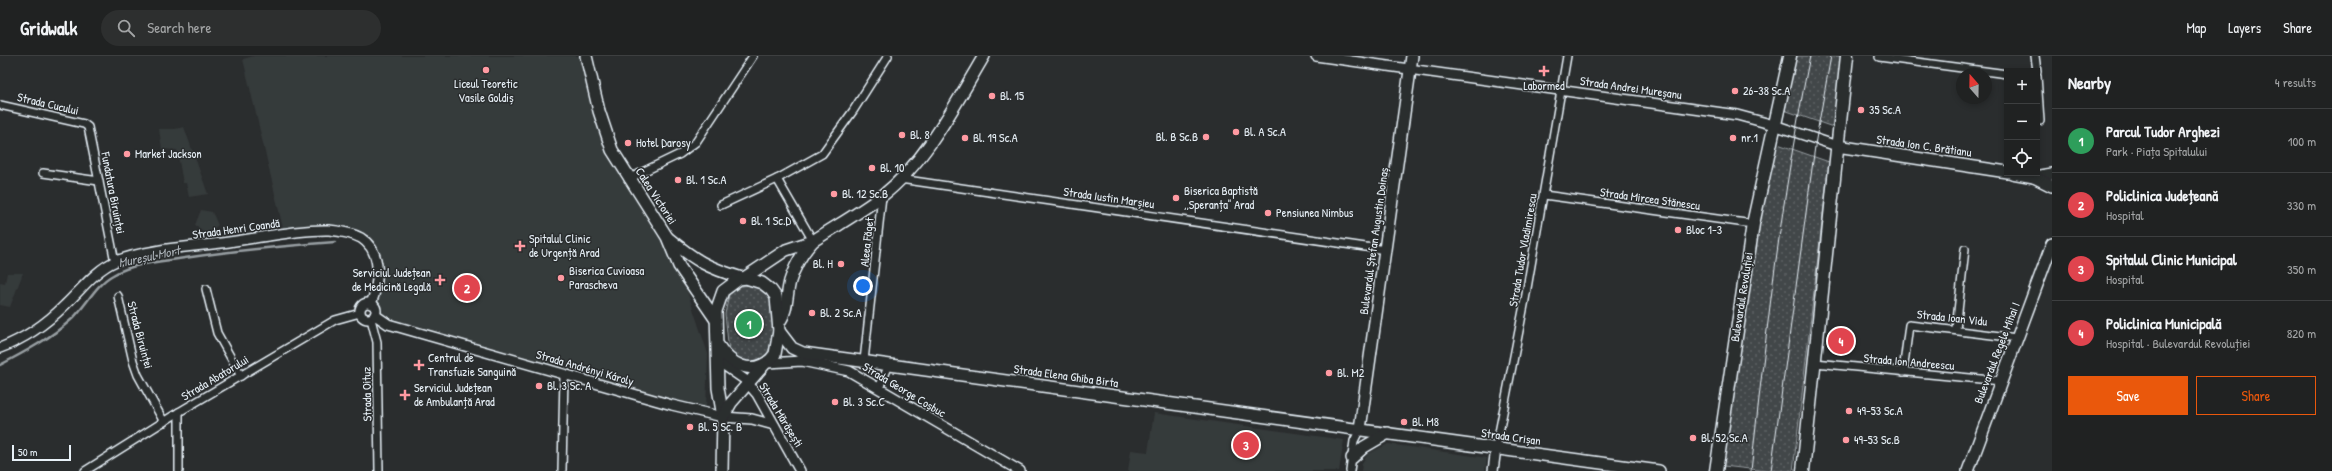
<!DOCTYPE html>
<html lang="en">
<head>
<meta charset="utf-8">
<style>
	:root { --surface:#202222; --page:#2d2f2f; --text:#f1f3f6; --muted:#a2a4a5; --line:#3d3f40; --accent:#ea580c }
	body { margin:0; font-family:"Patrick Hand",sans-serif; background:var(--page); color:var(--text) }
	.controls { position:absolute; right:12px; top:12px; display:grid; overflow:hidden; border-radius:0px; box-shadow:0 2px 6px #0003 }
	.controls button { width:36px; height:36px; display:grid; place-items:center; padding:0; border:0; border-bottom:1px solid var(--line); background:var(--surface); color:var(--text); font:20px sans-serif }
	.compass { position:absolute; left:1956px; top:12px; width:36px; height:36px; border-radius:50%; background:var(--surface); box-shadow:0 2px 6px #0003; rotate:340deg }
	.scale { position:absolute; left:12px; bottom:10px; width:59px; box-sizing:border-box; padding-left:4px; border:2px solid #e8f1f8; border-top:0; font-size:11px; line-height:14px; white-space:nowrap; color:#e8f1f8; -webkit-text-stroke:3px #2a2d2e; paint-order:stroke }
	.you { position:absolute; left:863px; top:230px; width:14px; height:14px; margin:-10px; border:3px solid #fff; border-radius:50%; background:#1a73e8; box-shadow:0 0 0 6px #1a73e833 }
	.badge { display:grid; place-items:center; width:26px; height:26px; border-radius:50%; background:var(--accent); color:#fff; font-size:13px; font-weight:700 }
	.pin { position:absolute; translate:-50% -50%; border:2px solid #fff; box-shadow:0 1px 4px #0006 }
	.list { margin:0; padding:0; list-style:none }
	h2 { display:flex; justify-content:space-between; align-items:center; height:52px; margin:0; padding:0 16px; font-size:17px }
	h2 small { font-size:13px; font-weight:400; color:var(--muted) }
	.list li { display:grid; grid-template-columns:26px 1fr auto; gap:12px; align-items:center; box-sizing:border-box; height:64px; padding:0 16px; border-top:1px solid var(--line) }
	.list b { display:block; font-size:15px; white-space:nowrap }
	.list p { margin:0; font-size:13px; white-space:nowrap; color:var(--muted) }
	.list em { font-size:13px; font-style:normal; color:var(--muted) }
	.actions { display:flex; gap:8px; padding:12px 16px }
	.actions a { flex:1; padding:9px 0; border:1px solid var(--accent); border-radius:0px; text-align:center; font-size:14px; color:var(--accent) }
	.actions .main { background:var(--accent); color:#fff }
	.icon { flex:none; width:22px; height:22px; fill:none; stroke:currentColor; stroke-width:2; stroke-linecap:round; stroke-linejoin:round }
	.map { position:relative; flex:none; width:2052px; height:415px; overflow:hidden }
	header { display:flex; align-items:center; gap:24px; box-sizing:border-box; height:56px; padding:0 20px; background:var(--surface); border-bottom:1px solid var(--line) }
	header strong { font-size:19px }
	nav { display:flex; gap:22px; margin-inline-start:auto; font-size:14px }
	.search { width:280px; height:36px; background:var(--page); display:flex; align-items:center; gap:10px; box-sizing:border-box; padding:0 14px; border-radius:22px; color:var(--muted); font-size:15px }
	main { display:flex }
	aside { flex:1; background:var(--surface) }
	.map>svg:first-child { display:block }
	.built { fill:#363a3b }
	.grass { fill:url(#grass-dots); stroke:#959ca0 }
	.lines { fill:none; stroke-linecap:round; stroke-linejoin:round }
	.stream { stroke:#989fa3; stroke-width:2.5 }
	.minor-casing { stroke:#e8f1f8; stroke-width:10 }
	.tertiary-casing { stroke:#e8f1f8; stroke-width:12 }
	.secondary-casing { stroke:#e8f1f8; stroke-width:14 }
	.primary-casing { stroke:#e8f1f8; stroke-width:15 }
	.minor { stroke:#2a2d2e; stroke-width:7 }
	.tertiary { stroke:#2a2d2e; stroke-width:9 }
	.secondary { stroke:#2a2d2e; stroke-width:11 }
	.primary { stroke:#2a2d2e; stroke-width:12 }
	.tram { stroke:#e8f1f8; stroke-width:1 }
	.poi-dot { fill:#ff9aa2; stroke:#2a2d2e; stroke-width:1.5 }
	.labels { text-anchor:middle; stroke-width:3; stroke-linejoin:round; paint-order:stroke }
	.poi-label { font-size:12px; fill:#e8f1f8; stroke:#2a2d2e; text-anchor:start }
	.street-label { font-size:12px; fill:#e8f1f8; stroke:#2a2d2e }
	.water-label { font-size:13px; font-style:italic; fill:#acb3b9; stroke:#2a2d2e }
</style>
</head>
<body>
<header>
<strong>Gridwalk</strong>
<div class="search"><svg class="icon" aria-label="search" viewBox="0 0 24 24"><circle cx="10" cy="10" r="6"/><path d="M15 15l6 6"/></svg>Search here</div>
<nav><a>Map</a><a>Layers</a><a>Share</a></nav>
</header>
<main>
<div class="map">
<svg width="2052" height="415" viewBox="0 0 2052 415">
	<defs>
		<pattern id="grass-dots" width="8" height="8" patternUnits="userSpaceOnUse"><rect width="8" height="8" fill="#424648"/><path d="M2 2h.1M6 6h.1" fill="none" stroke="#5d6163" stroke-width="1.8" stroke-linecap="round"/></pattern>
	</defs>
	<rect width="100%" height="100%" fill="#2a2d2e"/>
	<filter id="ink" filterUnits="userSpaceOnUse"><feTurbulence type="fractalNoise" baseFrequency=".025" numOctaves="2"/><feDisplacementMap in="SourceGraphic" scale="8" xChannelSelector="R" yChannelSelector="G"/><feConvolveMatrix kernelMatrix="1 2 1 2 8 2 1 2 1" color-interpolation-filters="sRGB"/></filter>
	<g filter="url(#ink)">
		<g class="built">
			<path d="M254,0H586L607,83L679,210L708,298L706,353L703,354L388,268L375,257L373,250L376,204L360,182L368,178L332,170L283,172L243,3Z"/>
			<path d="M184,71L208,138L189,141L186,127H183L177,94L162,93L159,73H175Z"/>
			<path d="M201,154L212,156L218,169L206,179L195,169Z"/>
			<path d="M7,217H23L10,251L0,249V226L5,227Z"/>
			<path d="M1154,357L1344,384L1339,415H1128L1131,394L1148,396Z"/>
			<path d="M1388,388L1487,402L1485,415H1361L1362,407L1368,398Z"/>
		</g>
		<g class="grass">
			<path d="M1796,0H1841L1833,71L1784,54Z"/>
			<path d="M1775,87L1829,106L1793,415H1768L1723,410L1756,174Z"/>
			<path d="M752,229C758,231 764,233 768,238C772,244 772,252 772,259C776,291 764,324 729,296L725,258L729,239L741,230Z"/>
		</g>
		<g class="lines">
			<path class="stream" d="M0,309C25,296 51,282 72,263C86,250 96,228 113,219C132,208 156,206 178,203C230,195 282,190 335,186"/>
			<g class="minor-casing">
				<g id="minor">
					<path d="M2035,0L2037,15"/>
					<path d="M1879,1L2007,18"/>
					<path d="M2037,20L2040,65"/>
					<path d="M0,49L84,68L88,71L115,206"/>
					<path d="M43,117L99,125"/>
					<path d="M628,123L680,98L696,86L753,0"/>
					<path d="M777,123L813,185"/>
					<path d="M900,123L1386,194"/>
					<path d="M1544,139L1753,168"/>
					<path d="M721,149L777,123L822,98L853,55L888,0"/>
					<path d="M206,233L217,277L241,320"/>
					<path d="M118,240L133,305L138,319L164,366"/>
					<path d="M371,263L377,286L379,415"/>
					<path d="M1956,273L1965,193"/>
					<path d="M864,305L882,140"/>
					<path d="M1815,307L2001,325"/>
					<path d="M1903,316L1909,269L2017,282"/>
					<path d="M879,332L889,309"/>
					<path d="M179,356V415"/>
					<path d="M1496,392L1525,244L1567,0"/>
					<path d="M85,415L179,356L335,264L360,257"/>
					<path d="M562,415L564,319"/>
					<path d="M1350,415L1354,385L1360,373"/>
				</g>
			</g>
			<g class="tertiary-casing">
				<g id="tertiary">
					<path d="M1316,0L1737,59L1774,69L1837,90"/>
					<circle cx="368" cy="255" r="8"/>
					<path d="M375,259L388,268L672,349L723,361L752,363L774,369"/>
					<path d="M0,292C24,283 47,267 65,249C81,234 95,214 116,205C149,192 194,191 229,186C260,182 298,173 329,174C339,175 352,177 361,182C383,196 379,227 371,248"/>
					<path d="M718,305L744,323L757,338L800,415"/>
					<path d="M767,307L802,305L849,315L1020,415"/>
					<path d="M1493,415L1496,392"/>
				</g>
			</g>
			<g class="secondary-casing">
				<g id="secondary">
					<path d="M586,0L599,55L612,94L667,181L679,210L716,264"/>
					<path d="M1837,90L2007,116"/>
					<path d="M2012,117L2034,121L2052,118"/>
					<path d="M2034,121L2052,130"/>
					<path d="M668,182C696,205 706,211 742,222"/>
					<path d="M744,222L786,194L813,185"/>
					<path d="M779,267C788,254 786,240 790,225C795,209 802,197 813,185C836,170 861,156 882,140C926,106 956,47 984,0"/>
					<path d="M779,275L792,292L803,297L1659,415"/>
					<path d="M718,289C730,308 751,321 771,303L775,298L779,275L776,241L771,234L762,227L746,222L739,223L723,235L716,255L718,332L723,361L722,415"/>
					<path d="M723,361L731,347L764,309"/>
					<path d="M1360,373L1412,0"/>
					<path d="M1352,402L1364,391L1388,377"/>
					<path d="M1968,415L2052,188"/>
				</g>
			</g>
			<g class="primary-casing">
				<g id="primary">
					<path d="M1716,415L1753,168L1790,0"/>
					<path d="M1803,415L1847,0"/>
				</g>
			</g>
			<use href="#minor" class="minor"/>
			<use href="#tertiary" class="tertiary"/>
			<use href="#secondary" class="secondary"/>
			<use href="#primary" class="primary"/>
			<g class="tram">
				<path d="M1751,415C1766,276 1782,137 1810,0"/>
				<path d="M1771,415L1816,83L1831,0"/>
			</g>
		</g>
	</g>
	<g class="poi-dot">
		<circle cx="486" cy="14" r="4"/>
		<path d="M1542 9h4v4h4v4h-4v4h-4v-4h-4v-4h4z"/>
		<circle cx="1735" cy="35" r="4"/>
		<circle cx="992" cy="40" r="4"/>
		<circle cx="1861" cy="54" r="4"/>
		<circle cx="1236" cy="76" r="4"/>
		<circle cx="902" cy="79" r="4"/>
		<circle cx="1206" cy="81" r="4"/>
		<circle cx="965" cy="82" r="4"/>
		<circle cx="1733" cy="82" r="4"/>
		<circle cx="628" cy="87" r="4"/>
		<circle cx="127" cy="98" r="4"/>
		<circle cx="872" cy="112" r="4"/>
		<circle cx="678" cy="124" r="4"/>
		<circle cx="834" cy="138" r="4"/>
		<circle cx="1176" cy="142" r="4"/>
		<circle cx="1268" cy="157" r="4"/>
		<circle cx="743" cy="165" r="4"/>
		<circle cx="1678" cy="174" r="4"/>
		<path d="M518 184h4v4h4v4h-4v4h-4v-4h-4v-4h4z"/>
		<circle cx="841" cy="208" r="4"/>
		<circle cx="561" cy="222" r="4"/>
		<path d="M438 218h4v4h4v4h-4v4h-4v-4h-4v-4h4z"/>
		<circle cx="812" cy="257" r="4"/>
		<path d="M417 303h4v4h4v4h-4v4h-4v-4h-4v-4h4z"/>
		<circle cx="1329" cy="317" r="4"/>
		<circle cx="539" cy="330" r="4"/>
		<path d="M403 333h4v4h4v4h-4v4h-4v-4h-4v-4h4z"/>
		<circle cx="835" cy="346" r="4"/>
		<circle cx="1849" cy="355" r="4"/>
		<circle cx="1404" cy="366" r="4"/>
		<circle cx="690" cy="371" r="4"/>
		<circle cx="1693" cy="382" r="4"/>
		<circle cx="1846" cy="384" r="4"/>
	</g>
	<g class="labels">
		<g class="poi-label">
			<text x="486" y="32" text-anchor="middle">Liceul Teoretic<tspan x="486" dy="14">Vasile Goldiș</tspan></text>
			<text x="1544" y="34" text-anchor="middle">Labormed</text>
			<text x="1743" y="39">26-38 Sc.A</text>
			<text x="1000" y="44">Bl. 15</text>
			<text x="1869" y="58">35 Sc.A</text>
			<text x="1244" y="80">Bl. A Sc.A</text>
			<text x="910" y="83">Bl. 8</text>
			<text x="1198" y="85" text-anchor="end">Bl. B Sc.B</text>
			<text x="973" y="86">Bl. 19 Sc.A</text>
			<text x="1741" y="86">nr.1</text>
			<text x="636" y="91">Hotel Darosy</text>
			<text x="135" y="102">Market Jackson</text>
			<text x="880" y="116">Bl. 10</text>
			<text x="686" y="128">Bl. 1 Sc.A</text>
			<text x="1184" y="139">Biserica Baptistă<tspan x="1184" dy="14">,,Speranța" Arad</tspan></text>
			<text x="842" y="142">Bl. 12 Sc.B</text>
			<text x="1276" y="161">Pensiunea Nimbus</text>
			<text x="751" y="169">Bl. 1 Sc.D</text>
			<text x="1686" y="178">Bloc 1-3</text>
			<text x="529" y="187">Spitalul Clinic<tspan x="529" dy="14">de Urgență Arad</tspan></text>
			<text x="833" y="212" text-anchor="end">Bl. H</text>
			<text x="569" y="219">Biserica Cuvioasa<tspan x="569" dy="14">Parascheva</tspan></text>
			<text x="431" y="221" text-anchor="end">Serviciul Județean<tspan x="431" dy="14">de Medicină Legală</tspan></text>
			<text x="820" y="261">Bl. 2 Sc.A</text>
			<text x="428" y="306">Centrul de<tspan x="428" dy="14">Transfuzie Sanguină</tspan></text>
			<text x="1337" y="321">Bl. M2</text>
			<text x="547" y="334">Bl. 3 Sc. A</text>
			<text x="414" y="336">Serviciul Județean<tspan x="414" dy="14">de Ambulanță Arad</tspan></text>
			<text x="843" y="350">Bl. 3 Sc.C</text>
			<text x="1857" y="359">49-53 Sc.A</text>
			<text x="1412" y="370">Bl. M8</text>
			<text x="698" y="375">Bl. 5 Sc. B</text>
			<text x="1701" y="386">Bl. 52 Sc.A</text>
			<text x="1854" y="388">49-53 Sc.B</text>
		</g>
		<g class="street-label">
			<text transform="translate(1631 32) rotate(8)" y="4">Strada Andrei Mureșanu</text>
			<text transform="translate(48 48) rotate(13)" y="4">Strada Cucului</text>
			<text transform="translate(1924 90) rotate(8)" y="4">Strada Ion C. Brătianu</text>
			<text transform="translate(113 137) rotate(79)" y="4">Fundatura Biruinței</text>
			<text transform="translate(656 140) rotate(57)" y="4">Calea Victoriei</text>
			<text transform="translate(1109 142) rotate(8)" y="4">Strada Iustin Marșieu</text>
			<text transform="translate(1650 143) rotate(8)" y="4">Strada Mircea Stănescu</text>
			<text transform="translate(236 173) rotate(-8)" y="4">Strada Henri Coandă</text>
			<text transform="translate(1374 185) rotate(-82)" y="4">Bulevardul Ștefan Augustin Doinaș</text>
			<text transform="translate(867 186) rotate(-84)" y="4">Aleea Făget</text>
			<text transform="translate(1523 194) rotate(-80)" y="4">Strada Tudor Vladimirescu</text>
			<text transform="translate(1742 241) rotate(-81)" y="4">Bulevardul Revoluției</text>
			<text transform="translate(1952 262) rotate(6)" y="4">Strada Ioan Vidu</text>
			<text transform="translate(140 279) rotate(75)" y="4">Strada Biruinței</text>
			<text transform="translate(1997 297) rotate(-69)" y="4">Bulevardul Regele Mihai I</text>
			<text transform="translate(1909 306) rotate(5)" y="4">Strada Ion Andreescu</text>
			<text transform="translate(585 312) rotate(16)" y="4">Strada Andrényi Károly</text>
			<text transform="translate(1066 320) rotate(8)" y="4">Strada Elena Ghiba Birta</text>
			<text transform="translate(215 322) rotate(-31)" y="4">Strada Abatorului</text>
			<text transform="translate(904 334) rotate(31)" y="4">Strada George Coșbuc</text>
			<text transform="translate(367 338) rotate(-91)" y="4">Strada Oituz</text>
			<text transform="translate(781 359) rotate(59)" y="4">Strada Mărășești</text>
			<text transform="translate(1511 381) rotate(8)" y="4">Strada Crișan</text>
		</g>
		<g class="water-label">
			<text transform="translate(149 200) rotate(-12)" y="5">Mureșul Mort</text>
		</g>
	</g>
</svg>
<div class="controls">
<button>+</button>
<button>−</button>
<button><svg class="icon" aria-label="locate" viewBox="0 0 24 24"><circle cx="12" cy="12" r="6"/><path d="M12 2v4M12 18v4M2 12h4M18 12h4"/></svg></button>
</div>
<svg class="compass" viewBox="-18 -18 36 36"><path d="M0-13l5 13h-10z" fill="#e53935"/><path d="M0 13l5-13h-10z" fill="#a2a4a5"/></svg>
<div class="scale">50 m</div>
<div class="you"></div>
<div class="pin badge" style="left:749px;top:268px;background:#2e9e5b">1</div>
<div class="pin badge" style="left:467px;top:232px;background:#e0444e">2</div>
<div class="pin badge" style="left:1246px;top:389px;background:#e0444e">3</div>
<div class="pin badge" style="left:1841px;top:285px;background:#e0444e">4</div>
</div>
<aside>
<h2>Nearby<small>4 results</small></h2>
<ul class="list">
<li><span class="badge" style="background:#2e9e5b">1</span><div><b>Parcul Tudor Arghezi</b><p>Park · Piața Spitalului</p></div><em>100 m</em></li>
<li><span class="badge" style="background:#e0444e">2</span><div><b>Policlinica Județeană</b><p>Hospital</p></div><em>330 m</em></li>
<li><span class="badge" style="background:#e0444e">3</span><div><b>Spitalul Clinic Municipal</b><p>Hospital</p></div><em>350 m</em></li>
<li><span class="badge" style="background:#e0444e">4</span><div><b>Policlinica Municipală</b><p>Hospital · Bulevardul Revoluției</p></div><em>820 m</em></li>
</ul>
<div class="actions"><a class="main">Save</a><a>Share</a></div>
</aside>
</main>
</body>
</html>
